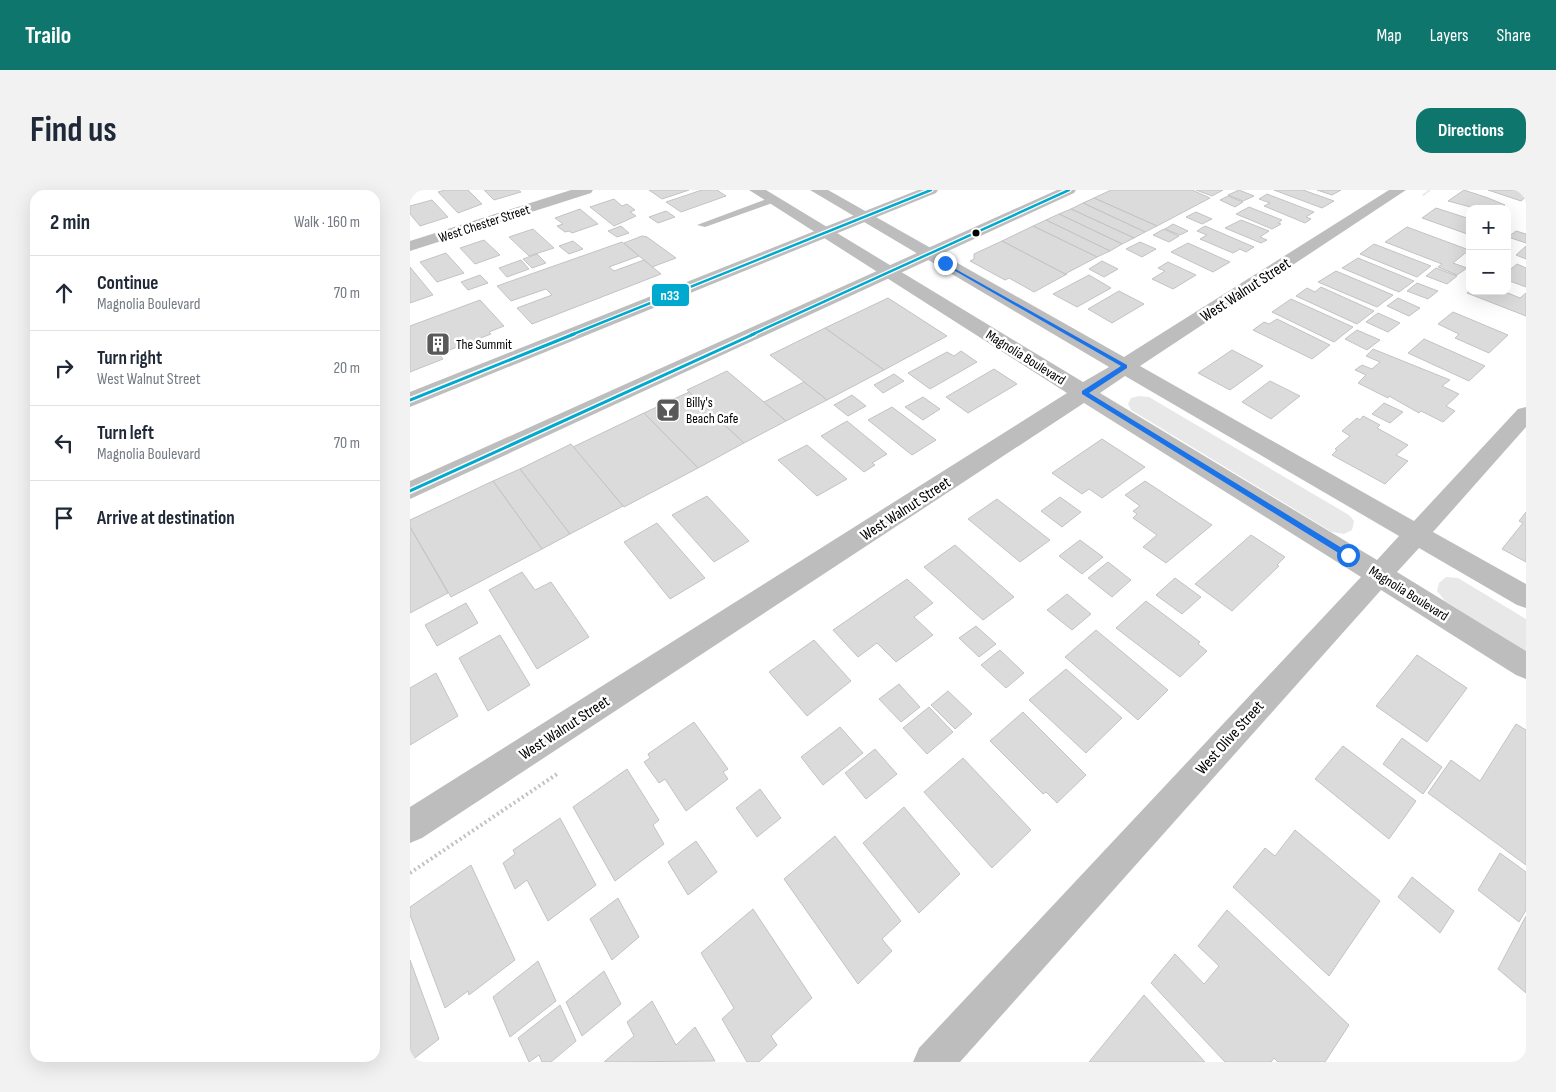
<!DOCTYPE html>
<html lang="en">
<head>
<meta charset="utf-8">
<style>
	:root { --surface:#fff; --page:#f2f2f3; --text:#1f2937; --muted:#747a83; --line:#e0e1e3; --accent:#0f766e }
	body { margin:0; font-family:"Sofia Sans Condensed",sans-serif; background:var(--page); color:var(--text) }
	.controls { position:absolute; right:15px; top:15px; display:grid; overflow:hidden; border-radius:10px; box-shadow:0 5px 20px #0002 }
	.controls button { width:45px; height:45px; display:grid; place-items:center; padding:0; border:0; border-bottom:1px solid var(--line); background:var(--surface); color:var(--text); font:25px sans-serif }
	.stop { position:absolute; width:15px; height:15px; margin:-11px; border:4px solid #1a73e8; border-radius:50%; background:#fff }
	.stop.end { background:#1a73e8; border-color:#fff; box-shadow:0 1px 5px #0008 }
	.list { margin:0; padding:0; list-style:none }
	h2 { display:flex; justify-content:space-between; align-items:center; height:65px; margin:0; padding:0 20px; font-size:21px }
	h2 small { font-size:16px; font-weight:400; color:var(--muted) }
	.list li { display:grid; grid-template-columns:32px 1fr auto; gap:15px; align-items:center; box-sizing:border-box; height:75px; padding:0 20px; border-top:1px solid var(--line) }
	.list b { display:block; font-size:19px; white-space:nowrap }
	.list p { margin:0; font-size:16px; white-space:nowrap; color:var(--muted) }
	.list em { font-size:16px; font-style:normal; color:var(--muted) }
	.icon { flex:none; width:28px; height:28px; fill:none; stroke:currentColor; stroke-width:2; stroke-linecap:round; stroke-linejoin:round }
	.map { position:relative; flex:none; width:1116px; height:872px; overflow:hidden; border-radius:15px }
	header { display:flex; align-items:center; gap:30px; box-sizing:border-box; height:70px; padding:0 25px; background:var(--accent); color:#fff }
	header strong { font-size:24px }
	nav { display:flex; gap:28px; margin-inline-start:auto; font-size:18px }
	.intro { display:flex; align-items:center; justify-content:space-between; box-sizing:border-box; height:120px; padding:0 30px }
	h1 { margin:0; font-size:35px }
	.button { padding:12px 22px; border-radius:15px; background:var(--accent); color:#fff; font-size:18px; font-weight:700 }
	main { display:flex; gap:30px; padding:0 30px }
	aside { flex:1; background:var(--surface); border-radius:15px; box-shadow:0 5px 20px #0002 }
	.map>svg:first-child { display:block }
	.green { fill:#e8e8e8 }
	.building { fill:#dbdbdb; stroke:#c3c3c3 }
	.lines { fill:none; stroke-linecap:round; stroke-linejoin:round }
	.path-far1 { stroke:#c2c2c2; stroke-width:2; stroke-dasharray:0.5 1; stroke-linecap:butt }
	.path { stroke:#c2c2c2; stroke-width:4; stroke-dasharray:2 3; stroke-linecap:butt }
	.lane { fill:#bdbdbd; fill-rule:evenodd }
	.street { fill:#bdbdbd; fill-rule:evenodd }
	.highway { fill:#bdbdbd; fill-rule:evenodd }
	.bus-1-far1-casing { stroke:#fff; stroke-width:5 }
	.bus-1-casing { stroke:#fff; stroke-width:6 }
	.bus-1-far1 { stroke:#00a9ce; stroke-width:2.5 }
	.bus-1 { stroke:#00a9ce; stroke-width:3 }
	.route { fill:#1a73e8 }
	.bus-dot { fill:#000; stroke:#fff; stroke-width:2 }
	.labels { text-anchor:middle; stroke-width:5; stroke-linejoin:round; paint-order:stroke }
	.far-street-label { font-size:14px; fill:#000; stroke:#fff }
	.far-poi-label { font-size:14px; fill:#000; stroke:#fff; text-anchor:start }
	.street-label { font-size:16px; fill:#000; stroke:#fff }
	.line-badge { stroke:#fff; stroke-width:2 }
	.badge-label { font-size:14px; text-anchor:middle; font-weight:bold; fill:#fff }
</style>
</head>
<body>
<header>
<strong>Trailo</strong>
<nav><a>Map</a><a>Layers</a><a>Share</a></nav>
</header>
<div class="intro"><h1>Find us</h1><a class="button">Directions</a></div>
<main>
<aside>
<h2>2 min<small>Walk · 160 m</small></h2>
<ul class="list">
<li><svg class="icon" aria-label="ahead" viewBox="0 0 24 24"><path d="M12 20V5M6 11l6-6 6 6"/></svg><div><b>Continue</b><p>Magnolia Boulevard</p></div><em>70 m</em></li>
<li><svg class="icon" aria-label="right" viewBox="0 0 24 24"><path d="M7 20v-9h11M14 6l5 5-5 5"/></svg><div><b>Turn right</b><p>West Walnut Street</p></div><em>20 m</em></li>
<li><svg class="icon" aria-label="left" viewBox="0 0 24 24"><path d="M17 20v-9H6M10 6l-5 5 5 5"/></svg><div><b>Turn left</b><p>Magnolia Boulevard</p></div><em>70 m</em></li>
<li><svg class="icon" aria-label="arrive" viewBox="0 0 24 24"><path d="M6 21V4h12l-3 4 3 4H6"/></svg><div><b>Arrive at destination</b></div></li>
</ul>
</aside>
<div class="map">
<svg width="1116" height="872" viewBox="0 0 1116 872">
	<rect width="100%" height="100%" fill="#fff"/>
	<g class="green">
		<path d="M729,206L739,207L939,325L944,331L942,340L934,344L922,342L721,220L718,214L721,208Z"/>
		<path d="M1036,387L1048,388L1116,429V461L1035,411L1027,401L1029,393Z"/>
	</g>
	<g class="building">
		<path d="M35,0H58L72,14L48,23L28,2Z"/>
		<path d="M74,0H108L111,2L84,10Z"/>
		<path d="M239,0H279L252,9Z"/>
		<path d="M292,0H307L316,6L271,22L256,12Z"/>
		<path d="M701,0H782L800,8L747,36L684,8Z"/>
		<path d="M786,0H813L802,6Z"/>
		<path d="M829,0L844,6L833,11L818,5Z"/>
		<path d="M864,0H893L924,11L912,18Z"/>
		<path d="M907,0H931L922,5Z"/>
		<path d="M1054,0L1078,8L1095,15L1089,19H1068L1038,11Z"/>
		<path d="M1078,0H1116V7L1111,11Z"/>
		<path d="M857,4L904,22L896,27L901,29L895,33L854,16L860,13L849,9Z"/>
		<path d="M818,6L833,12L825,17L810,10Z"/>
		<path d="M684,8L747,36L735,42L673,13Z"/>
		<path d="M204,9L212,16L217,14L225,20L220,22L226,26L204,36L180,17Z"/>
		<path d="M22,10L38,27L10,36L0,24V16Z"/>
		<path d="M673,13L735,42L724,48L661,19Z"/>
		<path d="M839,17L872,30L868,33L871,34L862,39L826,24Z"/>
		<path d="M1026,18L1060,29V45L1012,28Z"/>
		<path d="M170,19L188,34L162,43L159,41L155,42L147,36L153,34L145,28Z"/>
		<path d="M661,19L724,48L712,54L649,24Z"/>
		<path d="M256,21L265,27L248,33L239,27Z"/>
		<path d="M786,22L802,29L792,34L776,27Z"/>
		<path d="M649,24L712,54L700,61L636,30Z"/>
		<path d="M636,30L700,61L687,67L623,36Z"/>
		<path d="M831,30L859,41L850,47L857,50L851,53L815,38Z"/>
		<path d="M763,34L778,41L770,45L755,39Z"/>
		<path d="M211,36L219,43L207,47L198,41Z"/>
		<path d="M623,36L687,67L655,84L592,51Z"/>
		<path d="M795,36L844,57L836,62L830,59L823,63L790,49L797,45L787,41Z"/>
		<path d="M997,37L1059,60L1043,73L1057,78L1047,85L1028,77L1032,74L975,52Z"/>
		<path d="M123,39L144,58L119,66L99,47Z"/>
		<path d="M754,39L769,46L759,52L743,45Z"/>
		<path d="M1106,41L1116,44V53L1098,47Z"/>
		<path d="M232,46L237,47L266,68L242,77L214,53Z"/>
		<path d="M74,50L90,65L65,74L50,58Z"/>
		<path d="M163,51L173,59L159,64L149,56Z"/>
		<path d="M592,51L655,84H657L624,102L599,88L595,90L560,71L564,69V64Z"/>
		<path d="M212,52L229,66L199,77L204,81L234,70L251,84L122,134L107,118L142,105L136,99L101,111L87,96Z"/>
		<path d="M730,52L746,59L732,67L716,59Z"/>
		<path d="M778,53L820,72L803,82L761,62Z"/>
		<path d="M964,54L1021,76L1007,87L950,64Z"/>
		<path d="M1116,56V69L1106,65Z"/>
		<path d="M36,63L54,83L27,92L10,72Z"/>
		<path d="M127,64L136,73L122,78L113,69Z"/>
		<path d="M948,68L1004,91L989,102L932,78Z"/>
		<path d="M111,70L119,79L97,87L89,78Z"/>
		<path d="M692,71L708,79L694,87L679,79Z"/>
		<path d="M758,72L786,85L763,99L742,89L755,81L748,78Z"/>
		<path d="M1107,74L1116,78V97L1097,90V82Z"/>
		<path d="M0,77L23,105L0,113Z"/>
		<path d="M1026,78L1047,86L1037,94L1016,86Z"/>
		<path d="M926,81L983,105L967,117L908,92Z"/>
		<path d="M70,85L78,93L58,100L51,92Z"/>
		<path d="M679,85L701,98L667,117L643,104Z"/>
		<path d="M1007,93L1028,101L1018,109L997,101Z"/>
		<path d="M911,97L964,121L947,134L886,106L897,98L905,102Z"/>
		<path d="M1060,100L1093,101L1110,108L1116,103V126L1057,103Z"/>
		<path d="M709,101L734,114L702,133L678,119Z"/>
		<path d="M478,108L537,146L474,180L415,138Z"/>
		<path d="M988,108L1010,118L999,126L977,116Z"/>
		<path d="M881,109L943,137L924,152L862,122Z"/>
		<path d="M70,110L94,136L79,142L81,144L29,164L33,169L0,182V136Z"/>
		<path d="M1043,122L1098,145L1079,163L1045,148L1049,144L1028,134Z"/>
		<path d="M968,123L990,133L978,142L956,132Z"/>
		<path d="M867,129L920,155L902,169L843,140L854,132L859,134Z"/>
		<path d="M415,138L474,180L417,210L360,165Z"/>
		<path d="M947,140L970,150L957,160L935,149Z"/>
		<path d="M1014,149L1075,176L1059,191L998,163Z"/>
		<path d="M963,159L1040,190L1032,196L1049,204L1036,216L1045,221L1033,232L1011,221L1009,223L979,206L978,208L948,193L956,185L945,180L952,175L962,179L970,172L956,166Z"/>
		<path d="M822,160L853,176L820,200L788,183Z"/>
		<path d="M551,161L567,172L520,199L498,183L537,162L544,166Z"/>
		<path d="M584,179L607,194L558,223L536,207Z"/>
		<path d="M317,181L354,212L376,231L334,253L277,200Z"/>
		<path d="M484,184L494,191L473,203L464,195Z"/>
		<path d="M860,191L890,206L861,229L832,212Z"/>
		<path d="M394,192L417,210L376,231L354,212Z"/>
		<path d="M279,202L334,253L288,278L234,223Z"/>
		<path d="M442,205L456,216L438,226L424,215Z"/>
		<path d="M513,207L530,219L513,230L495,217Z"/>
		<path d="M974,213L993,222L980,233L962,224Z"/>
		<path d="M482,217L526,250L502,265L458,230Z"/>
		<path d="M234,223L288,278L214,317L163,257Z"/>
		<path d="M953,226L970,235L967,238L998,255L986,265L998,271L975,294L922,265L927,260L925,259L940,246L932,241L947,228L950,230Z"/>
		<path d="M437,231L477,264L462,273L465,275L454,282L411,246Z"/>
		<path d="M692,249L735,277L692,308L679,299L672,304L642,283Z"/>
		<path d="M161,254L213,316L160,344L110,279Z"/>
		<path d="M397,255L437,289L407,306L368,270Z"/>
		<path d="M110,279L160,344L132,359L83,291Z"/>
		<path d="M83,291L132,359L41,407L0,337V330Z"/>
		<path d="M735,291L802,335L756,373L733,357L747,345L723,328L727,324L723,321L730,316L715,305Z"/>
		<path d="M297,306L339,351L304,372L262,325Z"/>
		<path d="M650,307L671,322L652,337L631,321Z"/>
		<path d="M587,309L640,350L610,372L558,329Z"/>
		<path d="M1116,322V372L1092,359L1113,333L1109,331Z"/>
		<path d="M247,333L295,388L260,409L214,352Z"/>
		<path d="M0,337L38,403L0,423Z"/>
		<path d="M841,345L875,367L867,375L869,376L822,421L785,394Z"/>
		<path d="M670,350L693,367L672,384L649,366Z"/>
		<path d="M545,355L604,407L573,430L514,377Z"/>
		<path d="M698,372L721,390L702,407L678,388Z"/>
		<path d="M112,382L125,400L141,392L179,447L127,479L79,400Z"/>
		<path d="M765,388L791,407L772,424L746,405Z"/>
		<path d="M497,389L523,413L504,427L523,445L486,472L467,453L448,467L423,440Z"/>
		<path d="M657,404L681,424L662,440L637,420Z"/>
		<path d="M736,411L790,452L788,454L797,461L770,487L706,438Z"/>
		<path d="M56,413L68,433L27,456L15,435Z"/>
		<path d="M566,436L586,454L569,467L549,448Z"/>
		<path d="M686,440L758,500L728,530L655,467Z"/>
		<path d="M90,445L120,495L78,521L49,468Z"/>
		<path d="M404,450L441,491L397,526L359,482Z"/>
		<path d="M590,460L614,483L596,498L571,475Z"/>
		<path d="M1007,465L1057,498L1017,552L966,516Z"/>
		<path d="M656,479L712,528L676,563L619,510Z"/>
		<path d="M26,483L48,526L0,555V498Z"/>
		<path d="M489,494L510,517L491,532L469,509Z"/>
		<path d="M538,501L562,524L545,539L521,515Z"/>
		<path d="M519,517L543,542L517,564L493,538Z"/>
		<path d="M613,522L676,585L647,613L636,602L633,604L580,551Z"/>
		<path d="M284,532L318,579L313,582L318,589L276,621L255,589L249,593L234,572L240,568L238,564Z"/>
		<path d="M1106,534L1116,540V675L1018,603L1041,570L1070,591Z"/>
		<path d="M430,537L453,563L413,595L391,567Z"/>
		<path d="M992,548L1032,577L1013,604L973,574Z"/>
		<path d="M933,556L1006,611L979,649L905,589Z"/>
		<path d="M465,559L487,584L456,609L435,583Z"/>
		<path d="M553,568L621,640L582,678L514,602Z"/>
		<path d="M217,579L249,630L243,635L254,654L205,691L163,617Z"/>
		<path d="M350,599L371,628L347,647L326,618Z"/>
		<path d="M494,617L550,684L509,723L453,653Z"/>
		<path d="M150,628L186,695L138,731L117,690L105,699L93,673L105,664L103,660Z"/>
		<path d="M885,640L970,711L919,786L823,697L855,658L865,666Z"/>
		<path d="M425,646L491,731L472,749L482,761L448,794L374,689Z"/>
		<path d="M286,651L307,682L278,705L258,672Z"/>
		<path d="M1090,663L1116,682V720L1109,732L1068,700Z"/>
		<path d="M61,675L105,770L59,805L58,801L35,818L0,725V717Z"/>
		<path d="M1002,687L1044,721L1030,743L988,707Z"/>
		<path d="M208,708L229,747L202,770L180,729Z"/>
		<path d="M343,719L402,808L361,846L367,855L349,872H337L312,829L324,818L291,763Z"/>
		<path d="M817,720L939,835L915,872H868L864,868L861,872H815L741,793L765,764L794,794L809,776L788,756Z"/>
		<path d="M1116,726V803L1088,779Z"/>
		<path d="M0,770L29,849L1,871L0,869Z"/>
		<path d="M128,771L146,811L100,847L83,807Z"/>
		<path d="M194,781L211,814L172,846L156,812Z"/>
		<path d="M734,805L795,872H679Z"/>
		<path d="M242,811L266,855L285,837L305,871L194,872L224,846L217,832Z"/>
		<path d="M150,815L166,851L141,872H132L129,865L119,872L108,848Z"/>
	</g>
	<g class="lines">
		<path class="path-far1" d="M1013,5L1020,0"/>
		<path class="path" d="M0,683L147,584"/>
		<path class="lane" d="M362,7L366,10L365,12L295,37L287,35Z"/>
		<g class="street">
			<path d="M161,0H183L181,3L0,61V51Z"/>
			<path d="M339,0H356L673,192L699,177L400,0H418L714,167L979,0H996L730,176L1004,331L1108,219L1116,217V237L1023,342L1116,394V418L1107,415L1009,358L987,382L1116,461V489L1106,485L971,400L550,872H503L509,858L951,387L674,213L12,648L0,653V617L657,203ZM715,186L989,346L967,370L690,203Z"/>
		</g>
		<g class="highway">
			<path d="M508,0H528L526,3L0,217V202Z"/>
			<path d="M647,0H666L664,3L0,309V291Z"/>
		</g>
		<g class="bus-1-far1-casing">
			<g id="bus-1-far1">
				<path d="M161,145L521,0"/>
				<path d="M341,145L659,0"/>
			</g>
		</g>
		<g class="bus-1-casing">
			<g id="bus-1">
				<path d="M0,210L164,144"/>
				<path d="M0,301L344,144"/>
			</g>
		</g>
		<use href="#bus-1-far1" class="bus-1-far1"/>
		<use href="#bus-1" class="bus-1"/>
	</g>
	<path class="route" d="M533,72L717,175V178L679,203L940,363V367H935L672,204V201L711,176L533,74Z"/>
	<defs>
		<g id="building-square" transform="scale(1.25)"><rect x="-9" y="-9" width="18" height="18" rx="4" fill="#595959" stroke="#fff"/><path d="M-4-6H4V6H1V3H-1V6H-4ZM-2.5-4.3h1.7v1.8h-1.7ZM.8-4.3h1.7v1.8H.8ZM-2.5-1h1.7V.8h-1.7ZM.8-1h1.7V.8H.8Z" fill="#fff"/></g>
		<g id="bar-square" transform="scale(1.25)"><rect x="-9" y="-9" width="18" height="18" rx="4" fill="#595959" stroke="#fff"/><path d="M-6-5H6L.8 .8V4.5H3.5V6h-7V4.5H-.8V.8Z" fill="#fff"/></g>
	</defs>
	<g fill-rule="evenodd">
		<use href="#building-square" x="28" y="154"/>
		<use href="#bar-square" x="258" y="220"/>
	</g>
	<circle class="bus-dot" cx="566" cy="43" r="4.5"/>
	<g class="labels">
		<g class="far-street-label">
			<text transform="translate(74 33) rotate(-18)" y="5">West Chester Street</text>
			<text transform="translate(616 167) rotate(32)" y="5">Magnolia Boulevard</text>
			<text transform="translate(999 403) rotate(32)" y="5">Magnolia Boulevard</text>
		</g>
		<g class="far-poi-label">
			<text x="46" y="159">The Summit</text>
			<text x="276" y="217">Billy's<tspan x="276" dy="16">Beach Cafe</tspan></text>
		</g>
		<g class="street-label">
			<text transform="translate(835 99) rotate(-33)" y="6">West Walnut Street</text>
			<text transform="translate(495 318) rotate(-33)" y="6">West Walnut Street</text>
			<text transform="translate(154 537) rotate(-33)" y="6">West Walnut Street</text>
			<text transform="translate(819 547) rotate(-48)" y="6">West Olive Street</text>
		</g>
	</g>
	<rect class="line-badge" x="241" y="93" width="39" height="24" rx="5" fill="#00a9ce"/>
	<g class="badge-label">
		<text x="260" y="110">n33</text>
	</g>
</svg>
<div class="controls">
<button>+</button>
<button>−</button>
</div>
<div class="stop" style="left:938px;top:365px"></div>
<div class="stop end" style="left:535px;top:73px"></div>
</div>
</main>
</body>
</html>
